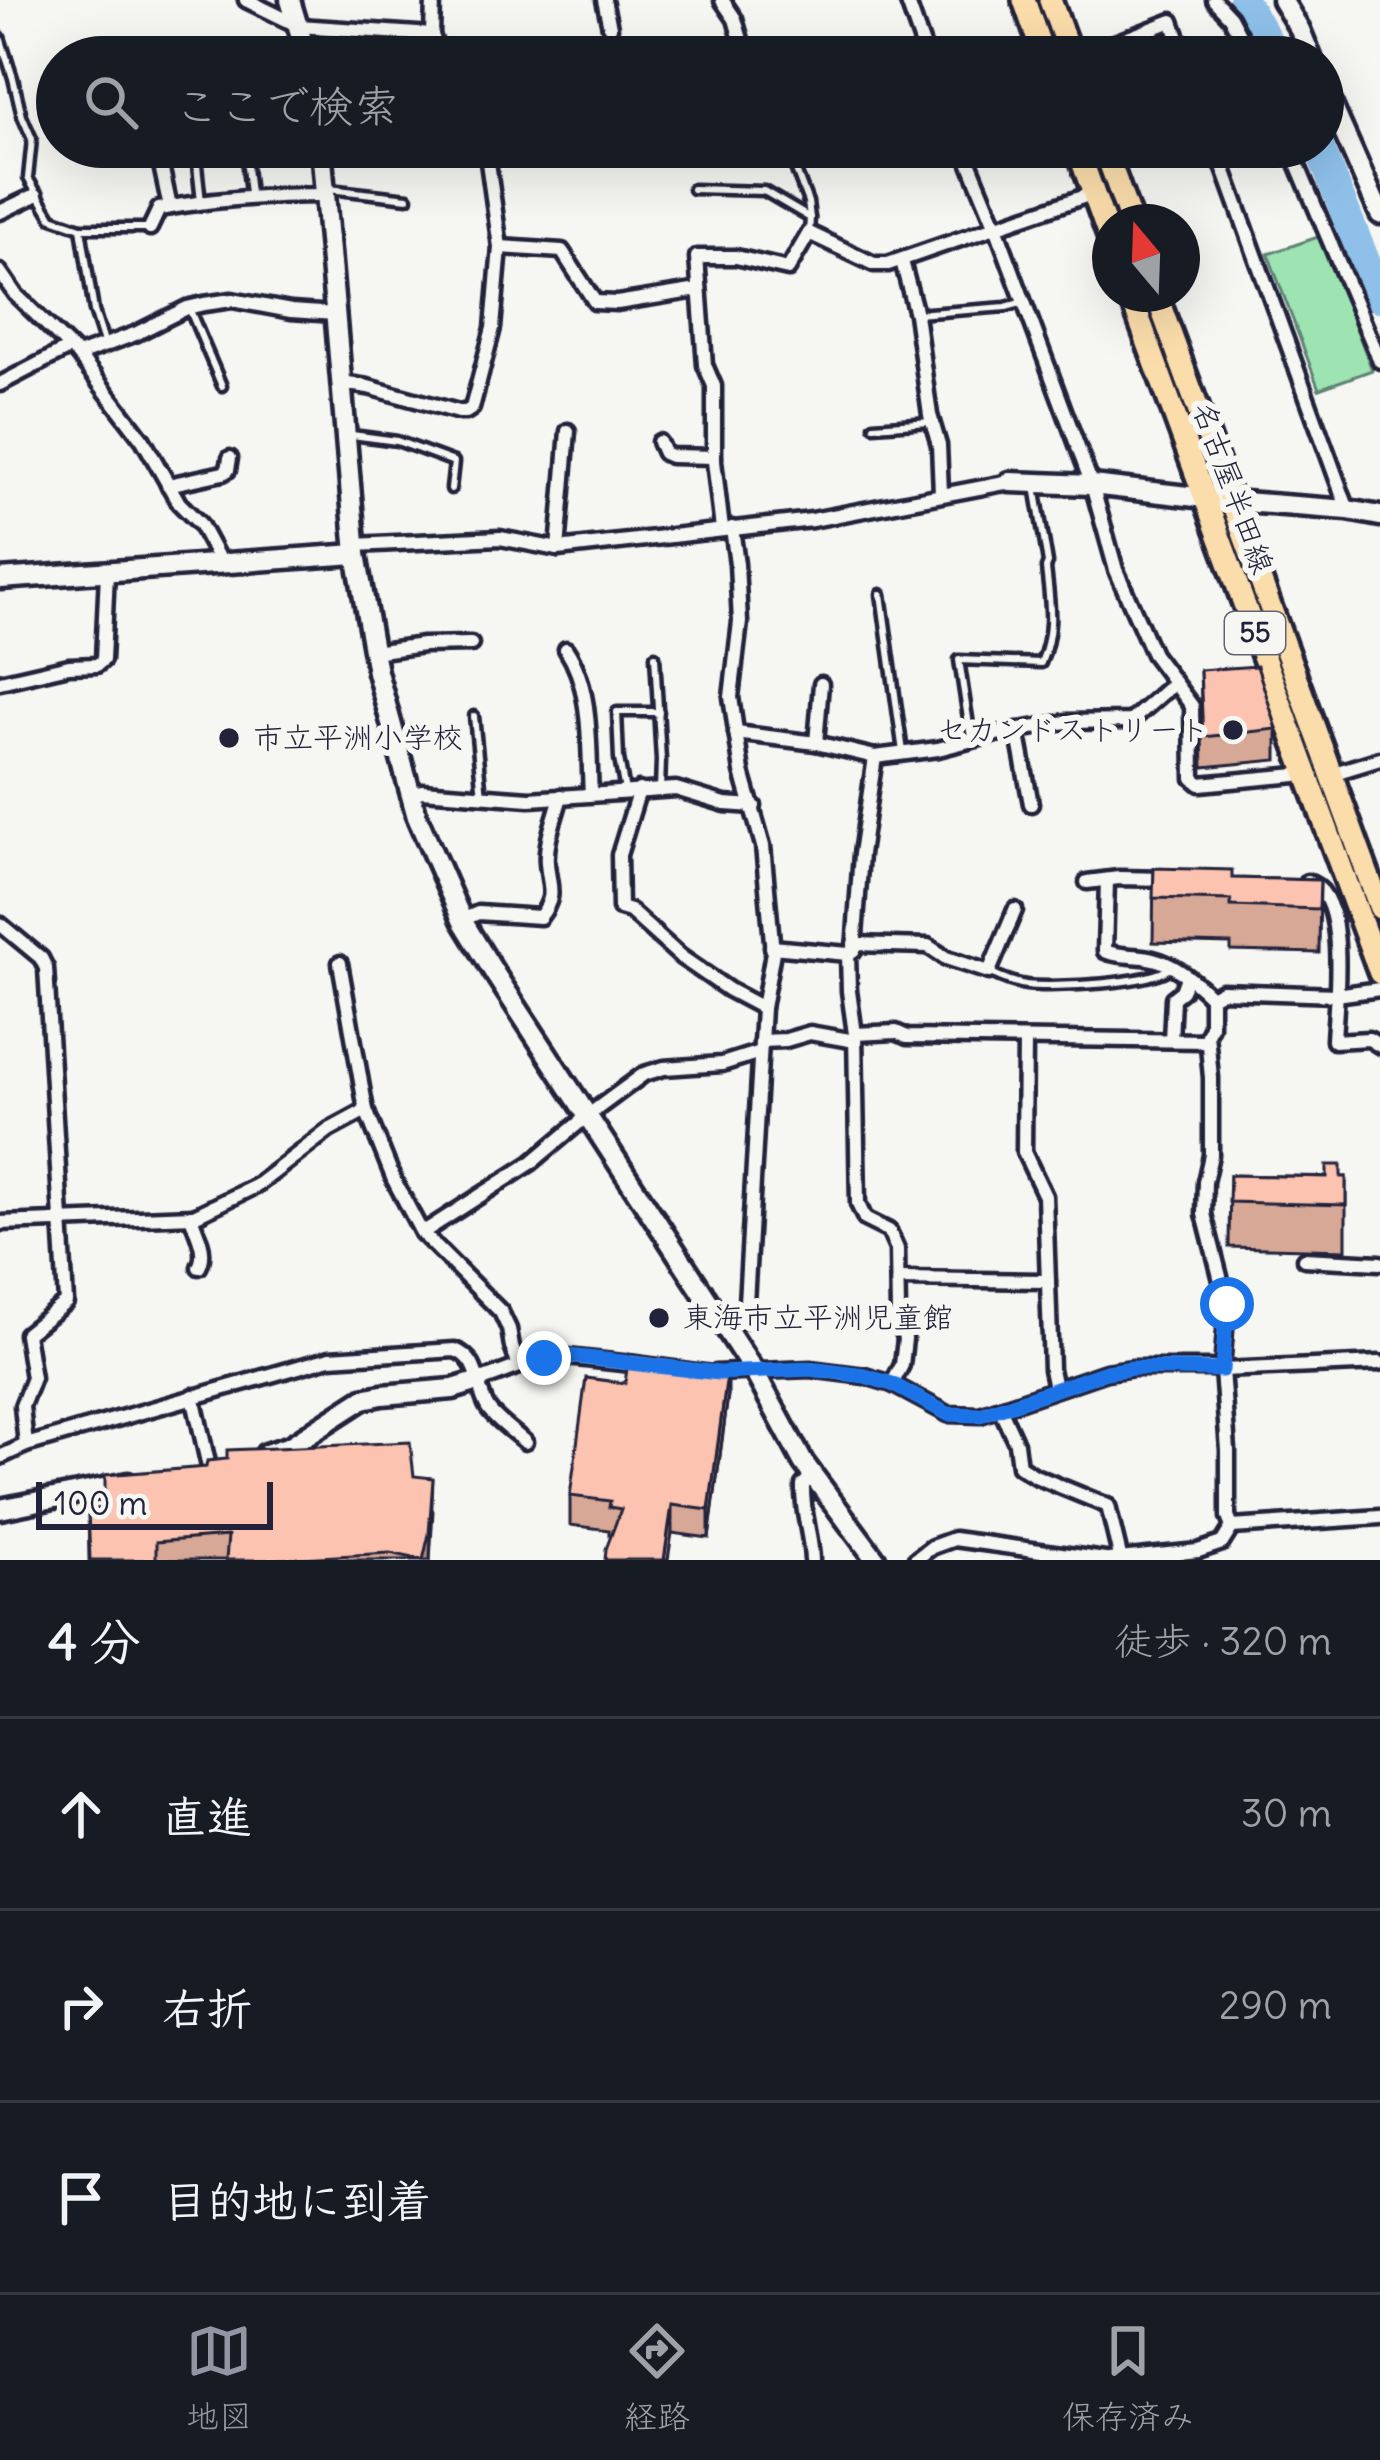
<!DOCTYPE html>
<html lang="ja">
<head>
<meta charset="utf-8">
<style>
	:root { --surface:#171b24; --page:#242831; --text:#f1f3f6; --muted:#9ea1a6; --line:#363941; --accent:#9495a2 }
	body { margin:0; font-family:Delius,"Klee One",sans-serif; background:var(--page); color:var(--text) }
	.compass { position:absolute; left:1092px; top:204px; width:108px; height:108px; border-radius:50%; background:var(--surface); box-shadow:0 12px 48px #0002; rotate:341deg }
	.scale { position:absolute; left:36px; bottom:30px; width:237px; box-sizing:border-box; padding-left:12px; border:6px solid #22223b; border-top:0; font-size:33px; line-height:42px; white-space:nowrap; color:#22223b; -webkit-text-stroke:9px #f6f6f2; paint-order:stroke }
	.stop { position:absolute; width:36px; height:36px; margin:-27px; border:9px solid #1a73e8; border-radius:50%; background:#fff }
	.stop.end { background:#1a73e8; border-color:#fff; box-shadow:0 3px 12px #0008 }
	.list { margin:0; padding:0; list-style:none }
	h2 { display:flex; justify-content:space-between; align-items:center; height:156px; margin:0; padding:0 48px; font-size:51px }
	h2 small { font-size:39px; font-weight:400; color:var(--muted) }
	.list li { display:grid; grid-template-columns:78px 1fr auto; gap:36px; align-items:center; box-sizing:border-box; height:192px; padding:0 48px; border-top:3px solid var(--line) }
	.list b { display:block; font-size:45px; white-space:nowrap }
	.list em { font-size:39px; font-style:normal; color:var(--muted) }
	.icon { flex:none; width:66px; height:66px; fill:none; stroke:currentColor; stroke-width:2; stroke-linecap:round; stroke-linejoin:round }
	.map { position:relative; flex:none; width:1380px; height:1560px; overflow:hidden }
	.search { position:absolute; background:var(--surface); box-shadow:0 12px 48px #0002; left:36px; right:36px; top:36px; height:132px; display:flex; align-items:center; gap:30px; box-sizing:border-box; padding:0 42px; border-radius:66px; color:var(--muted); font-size:45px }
	.sheet { height:732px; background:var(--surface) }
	nav { display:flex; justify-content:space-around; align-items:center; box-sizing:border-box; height:168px; border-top:3px solid var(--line); background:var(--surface); font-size:33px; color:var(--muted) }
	nav a { display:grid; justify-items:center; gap:6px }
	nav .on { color:var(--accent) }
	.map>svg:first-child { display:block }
	.green { fill:#9ee4b2; stroke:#608376; stroke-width:3 }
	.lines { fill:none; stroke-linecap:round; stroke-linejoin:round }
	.river { stroke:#8ec0ea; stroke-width:30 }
	.lane-casing { stroke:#22223b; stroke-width:15 }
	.street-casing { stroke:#22223b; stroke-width:21 }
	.secondary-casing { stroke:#22223b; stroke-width:27 }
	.primary-casing { stroke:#22223b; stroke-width:30 }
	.lane { stroke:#f6f6f2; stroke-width:6 }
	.street { stroke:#f6f6f2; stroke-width:12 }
	.secondary { stroke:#f6f6f2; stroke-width:18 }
	.primary { stroke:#fbddab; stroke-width:21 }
	.wall { fill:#d8a897; stroke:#22223b; stroke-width:3 }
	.shaded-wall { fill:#b0887b; stroke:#22223b; stroke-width:3 }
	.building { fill:#fbc3b0; stroke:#22223b; stroke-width:3 }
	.route { stroke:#1a73e8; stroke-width:15 }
	.poi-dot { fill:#22223b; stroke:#f6f6f2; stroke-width:4.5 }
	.labels { text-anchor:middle; stroke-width:12; stroke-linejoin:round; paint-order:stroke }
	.shield { fill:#f6f6f2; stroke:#626272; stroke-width:3 }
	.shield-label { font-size:27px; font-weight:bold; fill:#22223b }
	.street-label { font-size:30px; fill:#22223b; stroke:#f6f6f2 }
	.poi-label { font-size:30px; fill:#22223b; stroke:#f6f6f2; text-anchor:start }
</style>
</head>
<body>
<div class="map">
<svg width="1380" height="1560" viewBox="0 0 1380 1560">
	<rect width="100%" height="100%" fill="#f6f6f2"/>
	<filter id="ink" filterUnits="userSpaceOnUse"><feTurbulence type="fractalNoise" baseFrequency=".00833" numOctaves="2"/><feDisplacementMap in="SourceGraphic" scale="24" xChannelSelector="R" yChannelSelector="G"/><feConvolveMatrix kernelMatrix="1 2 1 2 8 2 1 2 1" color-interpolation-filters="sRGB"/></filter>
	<g filter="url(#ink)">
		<path class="green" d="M1321,236L1372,370L1319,389L1268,254Z"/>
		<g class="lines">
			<g class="river">
				<path d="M1243,0L1277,57"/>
				<path d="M1319,147L1380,298"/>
			</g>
			<g class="lane-casing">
				<g id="lane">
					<path d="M0,37L13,78L22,116L32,139L28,178L52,218L81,228H147"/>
					<path d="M195,147L201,202"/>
					<path d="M238,147L246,158L250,194"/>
					<path d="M787,147L808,202L810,218"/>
					<path d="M329,189L408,198"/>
					<path d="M693,189L764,191L810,218L809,233"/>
					<path d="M81,228L94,311L104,342"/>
					<path d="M189,308L222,386"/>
					<path d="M916,314L1006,307L1024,302"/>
					<path d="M874,426L930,422"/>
					<path d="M352,435L397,441L454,462L451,489"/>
					<path d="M881,594L903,752"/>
					<path d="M655,656L661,760L660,790"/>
					<path d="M474,716L482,796"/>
					<path d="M971,738L959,660L1041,663C1055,628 1050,605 1046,568L1048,563L1035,486"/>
					<path d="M625,791L619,759L617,712H659"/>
					<path d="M989,972C1001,978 1012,983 1026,985C1053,988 1153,984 1171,967"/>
				</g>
			</g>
			<g class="street-casing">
				<g id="street">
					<path d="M246,0L299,26L432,35"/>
					<path d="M433,0L432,35L440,57"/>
					<path d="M604,0L610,27"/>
					<path d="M722,0L735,19L746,57"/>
					<path d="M907,0L927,57"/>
					<path d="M1214,0L1230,17L1251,57"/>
					<path d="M1078,57L1172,21L1185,57"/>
					<path d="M157,147L170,207"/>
					<path d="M963,147L996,227L1092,485L1116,570L1153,654L1192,706L1193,778L1200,784L1307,774"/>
					<path d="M1216,147L1348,510"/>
					<path d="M1290,147L1380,361"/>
					<path d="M0,212L36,195"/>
					<path d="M150,228L159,209C215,199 269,195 326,195"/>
					<path d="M500,247L562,251L595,302L617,303L698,290"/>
					<path d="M902,261L916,314L930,415L939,445L941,493"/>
					<path d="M0,272L15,294L78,355L143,440L179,503L200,524L221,563"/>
					<path d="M78,355L135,334L187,308L204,304L232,300L291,311L335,314"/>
					<path d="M341,383L368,387L459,412H466L472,408L493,328L500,247L487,155L480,147"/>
					<path d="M0,384L69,348"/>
					<path d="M659,442L664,453L671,456L714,457"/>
					<path d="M168,485L223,473L228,470L230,458"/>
					<path d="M732,528L737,564L740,622L731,697L742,772L763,846L773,952L763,1008L745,1320"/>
					<path d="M722,529L714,461V386L705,365L697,257H736L788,269L809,233L874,264H888L1094,193"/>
					<path d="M355,545L500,538L558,549L812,520L1010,482"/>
					<path d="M558,549L568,431"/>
					<path d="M566,649C593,690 588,747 591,794"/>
					<path d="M373,652L423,645L471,644"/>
					<path d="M0,682L69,666L97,665L103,660L107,572"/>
					<path d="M1017,730L1031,804"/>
					<path d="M736,733L816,743L875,757L938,749L996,734L1066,722L1131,721L1173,684"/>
					<path d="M816,743L821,684"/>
					<path d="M875,757L861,854L854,950L848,954L849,991L855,1034L858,1204L865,1219L889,1231L897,1249L898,1314L905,1339L902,1365L892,1384"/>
					<path d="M1331,774L1380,759"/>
					<path d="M639,790L619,855L620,908L630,911L681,957L729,990L763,1008"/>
					<path d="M410,794L422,791L530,799L676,789L725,804L754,806"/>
					<path d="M1107,880L1105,951C1120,958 1137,954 1153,959C1174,964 1196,982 1211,997"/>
					<path d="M1087,882L1119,878L1167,879"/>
					<path d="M1307,882C1351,892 1335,1006 1334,1041L1369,1039L1380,1046"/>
					<path d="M462,920L478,913L540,917C557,895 549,888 547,863C545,842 556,816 561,796"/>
					<path d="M0,924L41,958L46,968L66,1302L26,1334L33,1378L22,1406L26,1445"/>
					<path d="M854,944L928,946L946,958L989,972L1015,910"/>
					<path d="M772,947L848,954"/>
					<path d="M340,963L366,1110L394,1180L422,1233L501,1312L509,1329L512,1347L519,1366"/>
					<path d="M855,1034L896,1032L907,1037L1207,1041"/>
					<path d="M1025,1039L1024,1152L1045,1196L1051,1369L1055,1388"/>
					<path d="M1171,1040L1173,998L1182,991L1187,977"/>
					<path d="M761,1041L786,1040L810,1033L855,1041"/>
					<path d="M191,1216C196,1233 208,1251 199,1267"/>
					<path d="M0,1223L194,1216L256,1186L329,1130L366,1110"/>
					<path d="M422,1233L531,1163L587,1116L644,1074L664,1068L722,1064L760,1052"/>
					<path d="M1304,1259L1380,1263"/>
					<path d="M898,1279L1048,1281"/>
					<path d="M715,1373L810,1369L865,1376L892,1384L948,1414L980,1415L1106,1372L1133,1368H1210L1222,1370L1380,1363"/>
					<path d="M479,1381L544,1357L558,1356L641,1365"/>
					<path d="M193,1396L209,1467"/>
					<path d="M1000,1408L1016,1443L1019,1466L1035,1476L1108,1506L1121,1560"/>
					<path d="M0,1457L26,1445L330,1358L455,1350C481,1360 475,1387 488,1408C496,1420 514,1432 525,1442"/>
					<path d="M1232,1527L1380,1517"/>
					<path d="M812,1560C811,1533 802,1514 803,1485L813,1475"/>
					<path d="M915,1560L932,1547L954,1539L1105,1560"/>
					<path d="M1109,1560L1198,1551L1222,1543L1232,1527L1228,1517V1450L1222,1370L1227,1304L1204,1214L1205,1182L1211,1155V1078L1207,1034L1211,1026V997L1222,991L1336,995L1380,989"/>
				</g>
			</g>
			<g class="secondary-casing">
				<g id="secondary">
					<path d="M290,0L307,57"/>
					<path d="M1282,0L1300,30L1311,57"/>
					<path d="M1323,85L1380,214"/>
					<path d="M321,147L356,554L377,672L417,817L462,920L495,974L755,1373L803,1462L876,1560"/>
					<path d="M1010,482L1092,485L1231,501L1348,510L1380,516"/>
					<path d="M0,579L356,554"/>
					<path d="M266,1454L290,1446L363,1399L382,1395L453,1389L479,1381"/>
					<path d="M0,1509L128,1483"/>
				</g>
			</g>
			<g class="primary-casing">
				<g id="primary">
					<path d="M1024,0L1044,57"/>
					<path d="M1050,0L1071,57"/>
					<path d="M1077,147L1110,239"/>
					<path d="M1104,147L1131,222"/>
					<path d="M1130,294L1380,973"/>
					<path d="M1156,294L1380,908"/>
				</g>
			</g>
			<use href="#lane" class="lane"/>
			<use href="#street" class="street"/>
			<use href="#secondary" class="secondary"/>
			<use href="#primary" class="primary"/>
		</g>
		<g class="wall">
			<path d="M1200,670L1277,729V760L1203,767Z"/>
			<path d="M1154,868L1232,878L1320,880L1319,953L1231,951V944L1153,942Z"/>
			<path d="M1230,1175L1346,1177V1250L1229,1247Z"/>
			<path d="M728,1395L709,1538L672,1533L611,1535H609V1530L570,1525V1496Z"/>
			<path d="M414,1476L433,1511L430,1560H89L88,1510Z"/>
		</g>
		<g class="shaded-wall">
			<path d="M728,1367V1395L709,1538V1510Z"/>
			<path d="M433,1478L430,1560H423Z"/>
			<path d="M672,1505V1533L668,1560H664Z"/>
		</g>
		<g class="building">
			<path d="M1257,666L1277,729L1203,737L1200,670Z"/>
			<path d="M1154,868L1232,870V878L1320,880L1319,909L1231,906V900L1153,898Z"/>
			<path d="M1327,1165H1341V1177H1346V1205L1229,1202L1230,1175L1327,1177Z"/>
			<path d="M629,1354L728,1367L709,1510L672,1505L664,1560H605L606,1549L621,1509L609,1507L610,1501L570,1496L586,1378L625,1383Z"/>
			<path d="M410,1442L414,1476L433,1478L429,1534L423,1560L390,1553L264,1560H226L228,1536L156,1542V1560H90L88,1510L105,1508V1475L206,1467L207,1461L227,1459V1450Z"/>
		</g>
	</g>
	<g class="lines" filter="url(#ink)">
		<path class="route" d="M544,1358L569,1356L719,1373L810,1369L865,1376L892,1384L948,1414L980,1415L1106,1372L1133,1368L1222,1370L1227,1304"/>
	</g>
	<g class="poi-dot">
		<circle cx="1233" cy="730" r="12"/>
		<circle cx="229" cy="738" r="12"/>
		<circle cx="659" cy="1318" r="12"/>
	</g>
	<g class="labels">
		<rect class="shield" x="1225" y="612" width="60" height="42" rx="9"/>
		<g class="shield-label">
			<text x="1255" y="642">55</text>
		</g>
		<g class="street-label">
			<text transform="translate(1233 488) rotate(70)" y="10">名古屋半田線</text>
		</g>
		<g class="poi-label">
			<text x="1209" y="740" text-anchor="end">セカンドストリート</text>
			<text x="253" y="748">市立平洲小学校</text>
			<text x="683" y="1328">東海市立平洲児童館</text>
		</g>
	</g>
</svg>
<svg class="compass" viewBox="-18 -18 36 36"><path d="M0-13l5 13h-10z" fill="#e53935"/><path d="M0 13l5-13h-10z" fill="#9ea1a6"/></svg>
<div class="scale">100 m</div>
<div class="stop" style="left:1227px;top:1304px"></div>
<div class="stop end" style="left:544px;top:1358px"></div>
<div class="search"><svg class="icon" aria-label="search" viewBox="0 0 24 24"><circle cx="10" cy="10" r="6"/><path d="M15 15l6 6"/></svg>ここで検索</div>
</div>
<section class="sheet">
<h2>4 分<small>徒歩 · 320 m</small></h2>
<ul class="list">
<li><svg class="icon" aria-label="ahead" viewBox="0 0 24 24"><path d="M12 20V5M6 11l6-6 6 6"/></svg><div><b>直進</b></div><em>30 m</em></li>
<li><svg class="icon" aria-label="right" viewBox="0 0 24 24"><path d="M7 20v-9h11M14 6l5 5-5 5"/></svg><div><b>右折</b></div><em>290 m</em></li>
<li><svg class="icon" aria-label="arrive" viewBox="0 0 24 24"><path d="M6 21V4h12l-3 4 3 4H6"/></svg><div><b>目的地に到着</b></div></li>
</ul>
</section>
<nav>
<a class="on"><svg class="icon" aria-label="map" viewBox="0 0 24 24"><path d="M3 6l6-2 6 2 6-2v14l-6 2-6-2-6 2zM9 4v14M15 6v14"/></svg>地図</a>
<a><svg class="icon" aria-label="directions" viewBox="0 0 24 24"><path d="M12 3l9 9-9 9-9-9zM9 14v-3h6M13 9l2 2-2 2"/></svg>経路</a>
<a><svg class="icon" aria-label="saved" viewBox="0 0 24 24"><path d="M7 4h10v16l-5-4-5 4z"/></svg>保存済み</a>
</nav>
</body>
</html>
